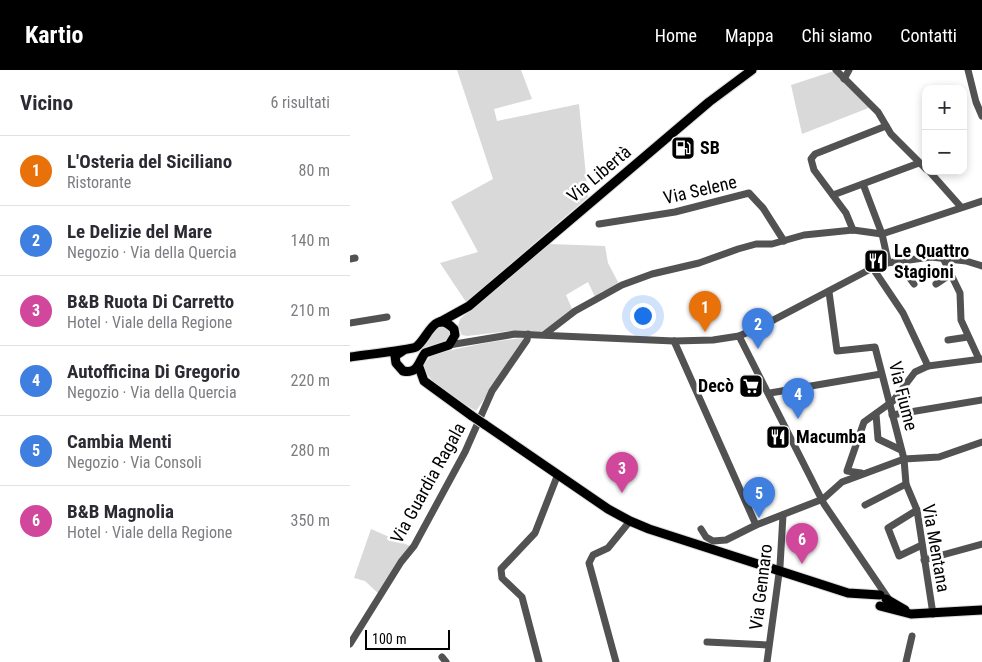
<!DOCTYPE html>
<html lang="it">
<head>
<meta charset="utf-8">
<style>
	:root { --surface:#fff; --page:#f7f7f7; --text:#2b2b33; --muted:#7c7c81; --line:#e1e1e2; --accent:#000 }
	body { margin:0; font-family:"Roboto Condensed",sans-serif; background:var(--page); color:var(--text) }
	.controls { position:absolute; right:15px; top:15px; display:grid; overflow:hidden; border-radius:10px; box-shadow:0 2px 8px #0003 }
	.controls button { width:45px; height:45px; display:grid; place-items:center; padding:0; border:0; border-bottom:1px solid var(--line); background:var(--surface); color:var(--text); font:25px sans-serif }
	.scale { position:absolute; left:15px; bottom:12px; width:85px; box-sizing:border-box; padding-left:5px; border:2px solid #000; border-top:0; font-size:14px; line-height:18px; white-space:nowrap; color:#000; -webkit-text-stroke:4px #fff; paint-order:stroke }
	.you { position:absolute; left:292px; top:245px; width:18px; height:18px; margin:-12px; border:4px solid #fff; border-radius:50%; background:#1a73e8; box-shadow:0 0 0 8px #1a73e833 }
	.badge { display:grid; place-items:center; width:32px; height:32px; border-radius:50%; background:var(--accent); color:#fff; font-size:16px; font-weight:700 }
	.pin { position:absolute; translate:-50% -41px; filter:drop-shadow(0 1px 2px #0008) }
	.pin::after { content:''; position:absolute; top:26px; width:18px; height:15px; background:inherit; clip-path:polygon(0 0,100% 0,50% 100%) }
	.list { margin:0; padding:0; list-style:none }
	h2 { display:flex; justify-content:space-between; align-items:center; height:65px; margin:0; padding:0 20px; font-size:21px }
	h2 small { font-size:16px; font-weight:400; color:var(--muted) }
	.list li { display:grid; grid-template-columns:32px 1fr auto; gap:15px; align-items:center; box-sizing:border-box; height:70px; padding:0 20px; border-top:1px solid var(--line) }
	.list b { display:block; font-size:19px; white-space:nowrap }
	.list p { margin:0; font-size:16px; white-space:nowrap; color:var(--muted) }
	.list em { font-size:16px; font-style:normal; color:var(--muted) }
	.map { position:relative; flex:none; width:632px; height:592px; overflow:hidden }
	header { display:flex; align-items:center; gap:30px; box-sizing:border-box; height:70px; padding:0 25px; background:var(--accent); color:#fff }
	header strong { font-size:24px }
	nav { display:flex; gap:28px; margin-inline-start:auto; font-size:18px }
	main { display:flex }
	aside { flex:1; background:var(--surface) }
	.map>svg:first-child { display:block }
	.green { fill:#d9d9d9 }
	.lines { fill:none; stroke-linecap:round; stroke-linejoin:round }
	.major-casing { stroke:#dbdbdb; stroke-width:11 }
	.minor { stroke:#525252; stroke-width:7 }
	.major { stroke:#000; stroke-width:9 }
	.major-bridge-casing { stroke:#dbdbdb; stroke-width:11; stroke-linecap:butt }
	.major-bridge { stroke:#000; stroke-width:9 }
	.labels { text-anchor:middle; stroke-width:5; stroke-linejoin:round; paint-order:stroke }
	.poi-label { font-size:18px; font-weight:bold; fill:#000; stroke:#fff; text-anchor:start }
	.street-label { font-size:18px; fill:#000; stroke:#fff }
</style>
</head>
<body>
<header>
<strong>Kartio</strong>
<nav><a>Home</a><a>Mappa</a><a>Chi siamo</a><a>Contatti</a></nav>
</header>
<main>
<aside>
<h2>Vicino<small>6 risultati</small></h2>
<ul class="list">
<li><span class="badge" style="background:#e8710a">1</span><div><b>L'Osteria del Siciliano</b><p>Ristorante</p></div><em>80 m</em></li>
<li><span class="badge" style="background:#3f7fe0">2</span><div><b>Le Delizie del Mare</b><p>Negozio · Via della Quercia</p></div><em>140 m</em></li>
<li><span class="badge" style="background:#d1479c">3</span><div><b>B&amp;B Ruota Di Carretto</b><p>Hotel · Viale della Regione</p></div><em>210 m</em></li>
<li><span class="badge" style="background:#3f7fe0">4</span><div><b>Autofficina Di Gregorio</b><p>Negozio · Via della Quercia</p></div><em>220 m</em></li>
<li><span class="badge" style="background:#3f7fe0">5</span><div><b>Cambia Menti</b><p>Negozio · Via Consoli</p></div><em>280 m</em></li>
<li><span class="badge" style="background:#d1479c">6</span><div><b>B&amp;B Magnolia</b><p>Hotel · Viale della Regione</p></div><em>350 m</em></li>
</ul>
</aside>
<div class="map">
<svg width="632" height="592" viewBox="0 0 632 592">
	<rect width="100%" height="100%" fill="#fff"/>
	<g class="green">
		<path d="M107,0H171L182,29L144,39L147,51L229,34L238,127L116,232L90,193L128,182L101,132L143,109Z"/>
		<path d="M484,1L521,37L452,64L441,15Z"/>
		<path d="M199,174L255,176L258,193L269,214L255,222L253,221L245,227L238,212L216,225L223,241L193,261H161L117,266L112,265L108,256L110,249Z"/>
		<path d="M90,256C102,258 101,265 96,273L74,278L73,276L80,263Z"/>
		<path d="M173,268V272L126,341C111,331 75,314 74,294L82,285C112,277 141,271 173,268Z"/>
		<path d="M21,459L60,476L51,487L30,525L15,511L4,508Z"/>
	</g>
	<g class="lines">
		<g class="major-casing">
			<g id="major">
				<path d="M90,252L119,236L359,32L402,0"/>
				<path d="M0,287C12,285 60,280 66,277C78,269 84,238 104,259L105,265L99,275L75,283C68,293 68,304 53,301L46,293L45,286L54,280"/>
				<path d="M69,297L74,311L122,346"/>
				<path d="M134,354L258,439L280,451L299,459L498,523L530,525"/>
				<path d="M536,529L555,540"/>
				<path d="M530,536L561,544L632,540"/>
			</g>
		</g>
		<g class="minor">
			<path d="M486,0L528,42L541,64L576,99"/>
			<path d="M618,0L626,32L632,46"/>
			<path d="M494,9L499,0"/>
			<path d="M579,101L611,137"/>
			<path d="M513,114L532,164L538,191"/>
			<path d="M483,125L569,93"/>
			<path d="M249,154L325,142L399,123L413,138L434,171"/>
			<path d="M503,160L496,143L464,100L461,89L465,84L536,56"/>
			<path d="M593,188L610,223L611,250L629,289"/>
			<path d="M0,189L5,188"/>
			<path d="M546,190L564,214"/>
			<path d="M522,197L553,243L578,296"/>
			<path d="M586,214L601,204"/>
			<path d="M479,222L487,281L525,277L554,389L556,414L567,440L583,544"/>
			<path d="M0,253L37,247"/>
			<path d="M195,264L225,241L254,225L272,215L302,204L349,193L388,179L406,174H422L454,165L503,160L532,164L632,131"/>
			<path d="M389,266L474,434L540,531"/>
			<path d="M598,270L618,267"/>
			<path d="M324,271L406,455"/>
			<path d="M99,275L165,264L324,271L363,270L389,266L410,257L530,194L581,187L616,191L632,196"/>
			<path d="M420,323L531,304"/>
			<path d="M526,344L528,369L551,380"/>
			<path d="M542,345L632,330"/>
			<path d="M511,403L497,401L514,352L543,331L565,302L578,296L632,289"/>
			<path d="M515,435L556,414"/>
			<path d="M567,440L538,458L549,486L572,475"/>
			<path d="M351,459L356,467L363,471L376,470L406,455L473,429L492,412L554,389L589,387L632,372"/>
			<path d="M574,490L632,474"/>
			<path d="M357,572L418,575"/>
			<path d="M0,574L51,492L64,476L115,382L142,321L177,270L178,264"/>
			<path d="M92,587L96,592"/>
			<path d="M189,592L172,527L152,508L151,499L185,463L208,404"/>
			<path d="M266,592L239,493L243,485L258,478L280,451"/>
			<path d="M417,592L430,496L433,445"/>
			<path d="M556,592L562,566"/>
		</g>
		<use href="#major" class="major"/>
		<g class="major-bridge-casing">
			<path id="major-bridge" d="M122,346L134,354"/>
		</g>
		<use href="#major-bridge" class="major-bridge"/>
	</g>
	<defs>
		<g id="fuel-square" transform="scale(1.25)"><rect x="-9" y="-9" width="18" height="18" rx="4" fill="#000" stroke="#fff"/><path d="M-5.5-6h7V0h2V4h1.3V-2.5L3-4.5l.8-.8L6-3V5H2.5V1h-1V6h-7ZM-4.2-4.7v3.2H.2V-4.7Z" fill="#fff"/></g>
		<g id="restaurant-square" transform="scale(1.25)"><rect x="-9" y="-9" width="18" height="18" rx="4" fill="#000" stroke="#fff"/><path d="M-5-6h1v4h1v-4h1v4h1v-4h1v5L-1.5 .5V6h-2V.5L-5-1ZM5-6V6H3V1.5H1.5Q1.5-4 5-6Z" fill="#fff"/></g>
		<g id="supermarket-square" transform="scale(1.25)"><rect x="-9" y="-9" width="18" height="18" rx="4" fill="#000" stroke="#fff"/><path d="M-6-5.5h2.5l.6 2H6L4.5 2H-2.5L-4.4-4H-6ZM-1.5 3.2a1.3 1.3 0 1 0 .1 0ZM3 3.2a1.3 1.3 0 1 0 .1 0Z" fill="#fff"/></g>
	</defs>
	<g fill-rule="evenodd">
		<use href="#fuel-square" x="333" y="78"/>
		<use href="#restaurant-square" x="526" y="191"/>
		<use href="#supermarket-square" x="401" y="316"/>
		<use href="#restaurant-square" x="428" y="367"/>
	</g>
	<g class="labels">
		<g class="poi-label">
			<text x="350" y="84">SB</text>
			<text x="544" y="187">Le Quattro<tspan x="544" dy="21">Stagioni</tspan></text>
			<text x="384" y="322" text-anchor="end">Decò</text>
			<text x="446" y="373">Macumba</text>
		</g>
		<g class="street-label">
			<text transform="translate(249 104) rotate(-40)" y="6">Via Libertà</text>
			<text transform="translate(350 120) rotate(-13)" y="6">Via Selene</text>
			<text transform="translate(553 326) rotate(76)" y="6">Via Fiume</text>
			<text transform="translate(78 413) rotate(-61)" y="6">Via Guardia Ragala</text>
			<text transform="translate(586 478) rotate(80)" y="6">Via Mentana</text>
			<text transform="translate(411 517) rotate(-83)" y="6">Via Gennaro</text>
		</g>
	</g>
</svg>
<div class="controls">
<button>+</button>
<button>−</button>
</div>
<div class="scale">100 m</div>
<div class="you"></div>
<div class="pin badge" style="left:355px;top:262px;background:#e8710a">1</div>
<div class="pin badge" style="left:408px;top:279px;background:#3f7fe0">2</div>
<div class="pin badge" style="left:272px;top:423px;background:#d1479c">3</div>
<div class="pin badge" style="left:448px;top:349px;background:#3f7fe0">4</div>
<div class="pin badge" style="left:409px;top:448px;background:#3f7fe0">5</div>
<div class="pin badge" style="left:452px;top:494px;background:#d1479c">6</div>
</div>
</main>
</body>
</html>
